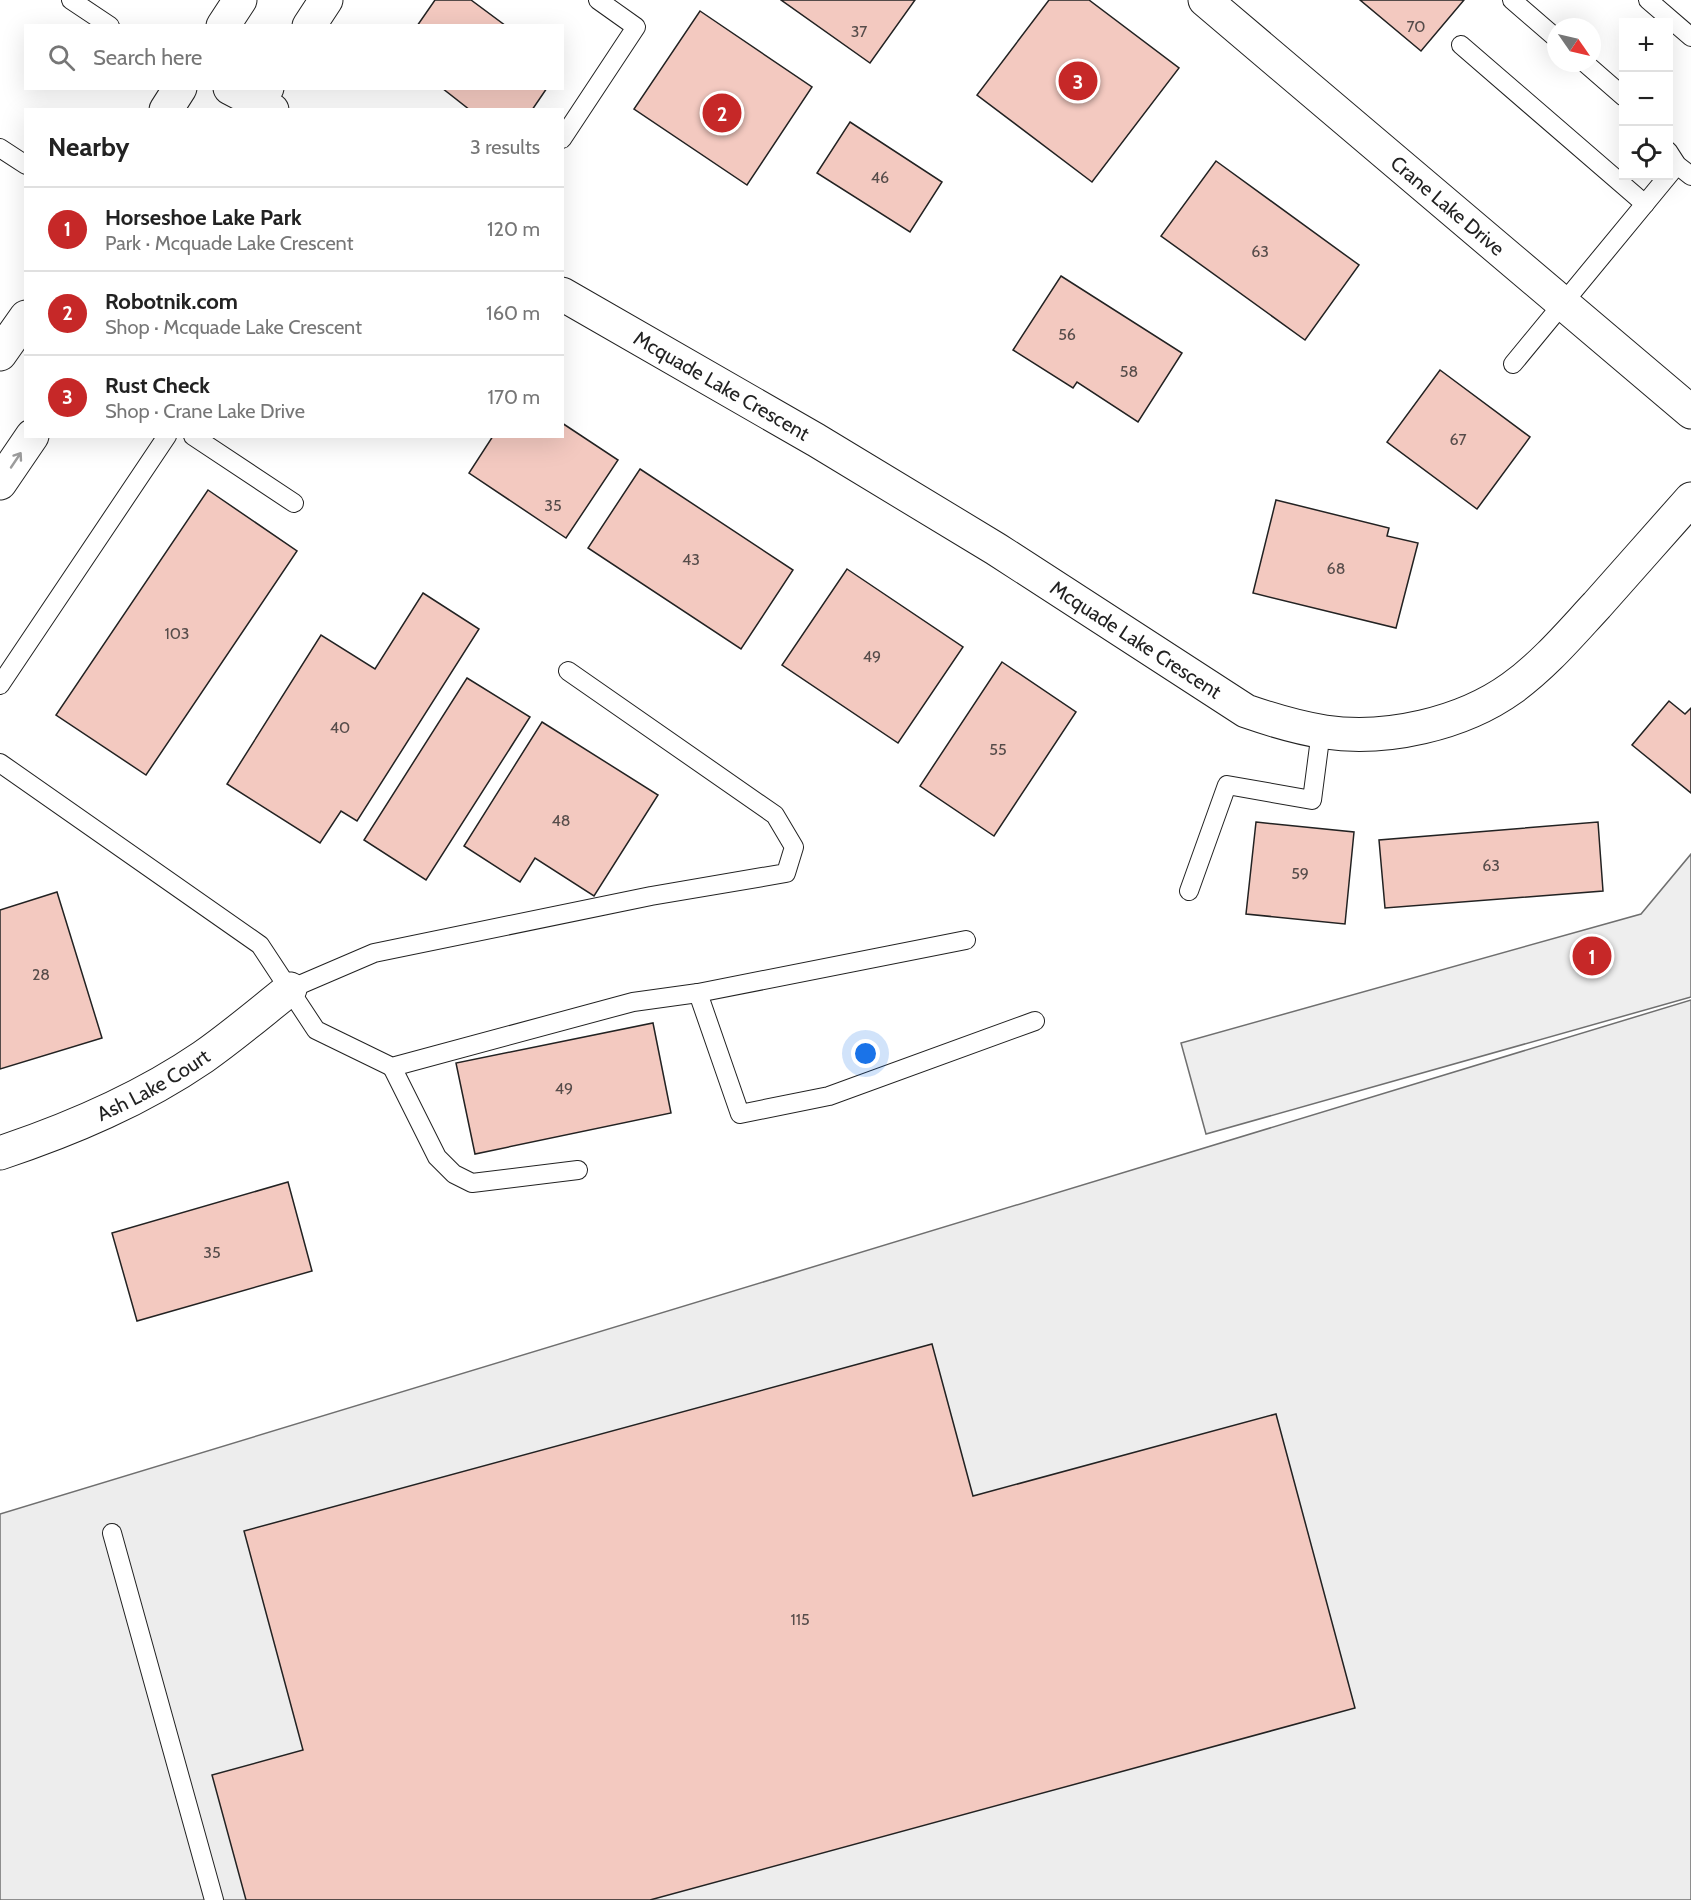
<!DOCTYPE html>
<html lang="en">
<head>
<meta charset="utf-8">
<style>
	:root { --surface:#fff; --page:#f2f2f2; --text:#222; --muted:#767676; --line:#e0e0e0; --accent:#c62828 }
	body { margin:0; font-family:Cabin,sans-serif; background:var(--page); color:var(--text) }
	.controls { position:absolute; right:18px; top:18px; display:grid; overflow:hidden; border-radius:0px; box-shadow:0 6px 24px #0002 }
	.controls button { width:54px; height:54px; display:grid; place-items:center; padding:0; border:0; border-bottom:2px solid var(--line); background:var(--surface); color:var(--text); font:30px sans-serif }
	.compass { position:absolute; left:1547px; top:18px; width:54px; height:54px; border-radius:50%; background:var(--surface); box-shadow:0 6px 24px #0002; rotate:124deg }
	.you { position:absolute; left:866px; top:1054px; width:21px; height:21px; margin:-15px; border:4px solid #fff; border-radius:50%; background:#1a73e8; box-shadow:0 0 0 9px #1a73e833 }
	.badge { display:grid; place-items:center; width:39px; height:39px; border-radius:50%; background:var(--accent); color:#fff; font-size:20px; font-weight:700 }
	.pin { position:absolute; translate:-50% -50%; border:3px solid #fff; box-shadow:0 2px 6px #0006 }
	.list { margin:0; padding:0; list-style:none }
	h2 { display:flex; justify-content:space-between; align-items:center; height:78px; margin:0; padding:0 24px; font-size:26px }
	h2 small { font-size:20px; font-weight:400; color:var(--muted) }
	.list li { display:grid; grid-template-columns:39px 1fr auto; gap:18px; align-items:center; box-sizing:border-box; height:84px; padding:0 24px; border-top:2px solid var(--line) }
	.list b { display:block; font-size:22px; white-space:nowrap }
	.list p { margin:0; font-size:20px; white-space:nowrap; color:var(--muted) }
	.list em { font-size:20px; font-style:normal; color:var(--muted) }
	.icon { flex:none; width:33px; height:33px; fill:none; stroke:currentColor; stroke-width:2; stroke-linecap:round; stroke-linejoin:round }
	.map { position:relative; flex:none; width:1691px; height:1900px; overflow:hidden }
	.search { position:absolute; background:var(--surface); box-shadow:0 6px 24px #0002; left:24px; top:24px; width:540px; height:66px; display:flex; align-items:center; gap:15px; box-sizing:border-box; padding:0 21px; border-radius:0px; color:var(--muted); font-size:22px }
	.panel { position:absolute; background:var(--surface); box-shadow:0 6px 24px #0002; left:24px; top:108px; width:540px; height:330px; border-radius:0px }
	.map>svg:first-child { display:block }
	.green { fill:#eee; stroke:#6f6f6f; stroke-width:1.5 }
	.parking { fill:#ededed; stroke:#6f6f6f; stroke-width:1.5 }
	.building { fill:#f3c9c0; stroke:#222; stroke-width:1.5 }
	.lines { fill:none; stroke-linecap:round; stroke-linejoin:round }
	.service-casing { stroke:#222; stroke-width:20 }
	.minor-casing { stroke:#222; stroke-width:35 }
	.tertiary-casing { stroke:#222; stroke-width:35 }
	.service { stroke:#fff; stroke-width:18 }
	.minor { stroke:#fff; stroke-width:33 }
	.tertiary { stroke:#fff; stroke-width:33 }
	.oneway { stroke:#9c9c9c }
	.labels { text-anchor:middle; stroke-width:4.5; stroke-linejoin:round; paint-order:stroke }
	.number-label { font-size:16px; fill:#564c4a }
	.street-label { font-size:20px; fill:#222; stroke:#fff }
</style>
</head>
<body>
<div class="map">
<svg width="1691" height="1900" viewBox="0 0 1691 1900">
	<rect width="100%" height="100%" fill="#fff"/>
	<path class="green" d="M1691,854V997L1206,1134L1181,1043L1641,914Z"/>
	<path class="parking" d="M1691,1000V1900H0V1514Z"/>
	<g class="building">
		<path d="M435,0H471L506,26H417Z"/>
		<path d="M781,0H915L870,63Z"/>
		<path d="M1049,0H1089L1179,68L1092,182L977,95Z"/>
		<path d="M1360,0H1464L1421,51Z"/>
		<path d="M700,11L812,87L747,185L634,109Z"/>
		<path d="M442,88H547L532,110H470Z"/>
		<path d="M850,122L942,182L910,232L817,173Z"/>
		<path d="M1216,161L1359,265L1305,340L1161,236Z"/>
		<path d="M1061,276L1182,353L1138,422L1077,382L1073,388L1013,350Z"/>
		<path d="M1440,370L1530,437L1477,509L1387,442Z"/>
		<path d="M562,423L618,460L566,538L469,473L493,436H562Z"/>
		<path d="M640,469L793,570L741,649L588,548Z"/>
		<path d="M208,490L297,551L146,775L56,715Z"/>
		<path d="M1276,500L1389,528L1387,536L1418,543L1396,628L1253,593Z"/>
		<path d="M847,569L963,647L898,743L782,665Z"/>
		<path d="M423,593L479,629L357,821L341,811L320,843L227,784L321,635L375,669Z"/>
		<path d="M1002,662L1076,712L994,836L920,786Z"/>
		<path d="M467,678L530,717L426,880L364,840Z"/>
		<path d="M1669,701L1685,714L1691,708V793L1632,745Z"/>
		<path d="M542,722L658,795L594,896L535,858L520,882L464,846Z"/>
		<path d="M1256,822L1354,832L1345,924L1246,914Z"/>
		<path d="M1598,822L1603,891L1385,908L1379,840Z"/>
		<path d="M57,892L102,1038L0,1069V910Z"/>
		<path d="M653,1023L671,1113L475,1154L456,1063Z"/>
		<path d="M288,1182L312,1271L137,1321L112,1233Z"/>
		<path d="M932,1344L973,1496L1276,1414L1355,1708L650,1900H246L212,1775L303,1750L244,1531Z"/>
	</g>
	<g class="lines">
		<g class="service-casing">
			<g id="service">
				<path d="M71,0L110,26"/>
				<path d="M1512,0L1556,38"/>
				<path d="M1648,0L1691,37"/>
				<path d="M1461,45L1645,204"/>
				<path d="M1585,63L1624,97"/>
				<path d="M562,139L636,27L598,0"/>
				<path d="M0,148L26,165"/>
				<path d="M1668,151L1677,165L1691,176"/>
				<path d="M1513,364L1677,165"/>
				<path d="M193,436L294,503"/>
				<path d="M0,685L167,436"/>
				<path d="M0,763L260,945L316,1030L392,1067L633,1002L698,993L966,940"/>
				<path d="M1189,891L1227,785L1312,800L1321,731"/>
				<path d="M290,989L374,953L651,896L786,873L794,847L775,815L568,671"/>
				<path d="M698,993L740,1114L829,1096L1035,1021"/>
				<path d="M392,1067L437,1157L454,1174L472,1183L578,1170"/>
				<path d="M112,1533L214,1900"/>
			</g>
		</g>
		<g class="minor-casing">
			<g id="minor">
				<path id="s1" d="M1205,0L1691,412"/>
				<path d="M230,88L272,110"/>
				<path id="s2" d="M562,294L816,440L996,549L1246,711C1272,720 1298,728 1325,732C1386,741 1462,724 1512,688C1545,664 1570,634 1597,605C1628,570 1660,534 1691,499"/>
				<path id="s3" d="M0,1153C72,1129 140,1100 203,1057C233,1036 261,1012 290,989"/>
			</g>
		</g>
		<g class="tertiary-casing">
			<g id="tertiary">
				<path d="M223,26L240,0"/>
				<path d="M309,26L326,0"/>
				<path d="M166,110L180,88"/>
				<path d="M253,110L267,88"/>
				<path d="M0,354L26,317"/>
				<path d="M0,483L32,436"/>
			</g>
		</g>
		<use href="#service" class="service"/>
		<use href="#minor" class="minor"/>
		<use href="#tertiary" class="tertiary"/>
	</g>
	<defs><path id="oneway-shaft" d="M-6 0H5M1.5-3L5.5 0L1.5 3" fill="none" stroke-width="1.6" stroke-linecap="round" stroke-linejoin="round" transform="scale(1.5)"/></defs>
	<use class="oneway" href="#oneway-shaft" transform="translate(16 460) rotate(-56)"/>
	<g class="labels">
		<g class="number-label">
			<text x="1416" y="32">70</text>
			<text x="859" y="37">37</text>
			<text x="880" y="183">46</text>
			<text x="1260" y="257">63</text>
			<text x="1067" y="340">56</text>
			<text x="1129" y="377">58</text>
			<text x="1458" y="445">67</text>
			<text x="553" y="511">35</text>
			<text x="691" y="565">43</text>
			<text x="1336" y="574">68</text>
			<text x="177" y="639">103</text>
			<text x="872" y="662">49</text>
			<text x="340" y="733">40</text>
			<text x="998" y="755">55</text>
			<text x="561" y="826">48</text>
			<text x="1491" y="871">63</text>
			<text x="1300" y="879">59</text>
			<text x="41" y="980">28</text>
			<text x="564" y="1094">49</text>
			<text x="212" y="1258">35</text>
			<text x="800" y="1625">115</text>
		</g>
		<g class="street-label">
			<text dy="7" stroke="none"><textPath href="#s1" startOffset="318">Crane Lake Drive</textPath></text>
			<text dy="7" stroke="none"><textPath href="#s2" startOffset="184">Mcquade Lake Crescent</textPath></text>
			<text dy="7" stroke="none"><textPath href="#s2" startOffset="670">Mcquade Lake Crescent</textPath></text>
			<text dy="7" stroke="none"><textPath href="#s3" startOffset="168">Ash Lake Court</textPath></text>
		</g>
	</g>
</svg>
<div class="controls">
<button>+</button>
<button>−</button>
<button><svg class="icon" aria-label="locate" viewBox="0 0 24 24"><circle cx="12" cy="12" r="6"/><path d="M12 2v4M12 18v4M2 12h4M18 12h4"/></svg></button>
</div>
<svg class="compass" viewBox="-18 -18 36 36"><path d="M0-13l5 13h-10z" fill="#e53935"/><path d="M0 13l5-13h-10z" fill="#767676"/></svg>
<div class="you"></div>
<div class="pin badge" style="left:1592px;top:956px">1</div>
<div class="pin badge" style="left:722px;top:113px">2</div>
<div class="pin badge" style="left:1078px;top:81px">3</div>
<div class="search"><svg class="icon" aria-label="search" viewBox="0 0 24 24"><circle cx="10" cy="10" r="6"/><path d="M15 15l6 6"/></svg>Search here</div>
<section class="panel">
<h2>Nearby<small>3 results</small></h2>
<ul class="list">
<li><span class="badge">1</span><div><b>Horseshoe Lake Park</b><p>Park · Mcquade Lake Crescent</p></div><em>120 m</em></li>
<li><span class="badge">2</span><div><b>Robotnik.com</b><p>Shop · Mcquade Lake Crescent</p></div><em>160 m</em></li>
<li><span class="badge">3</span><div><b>Rust Check</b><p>Shop · Crane Lake Drive</p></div><em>170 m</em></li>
</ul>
</section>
</div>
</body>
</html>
